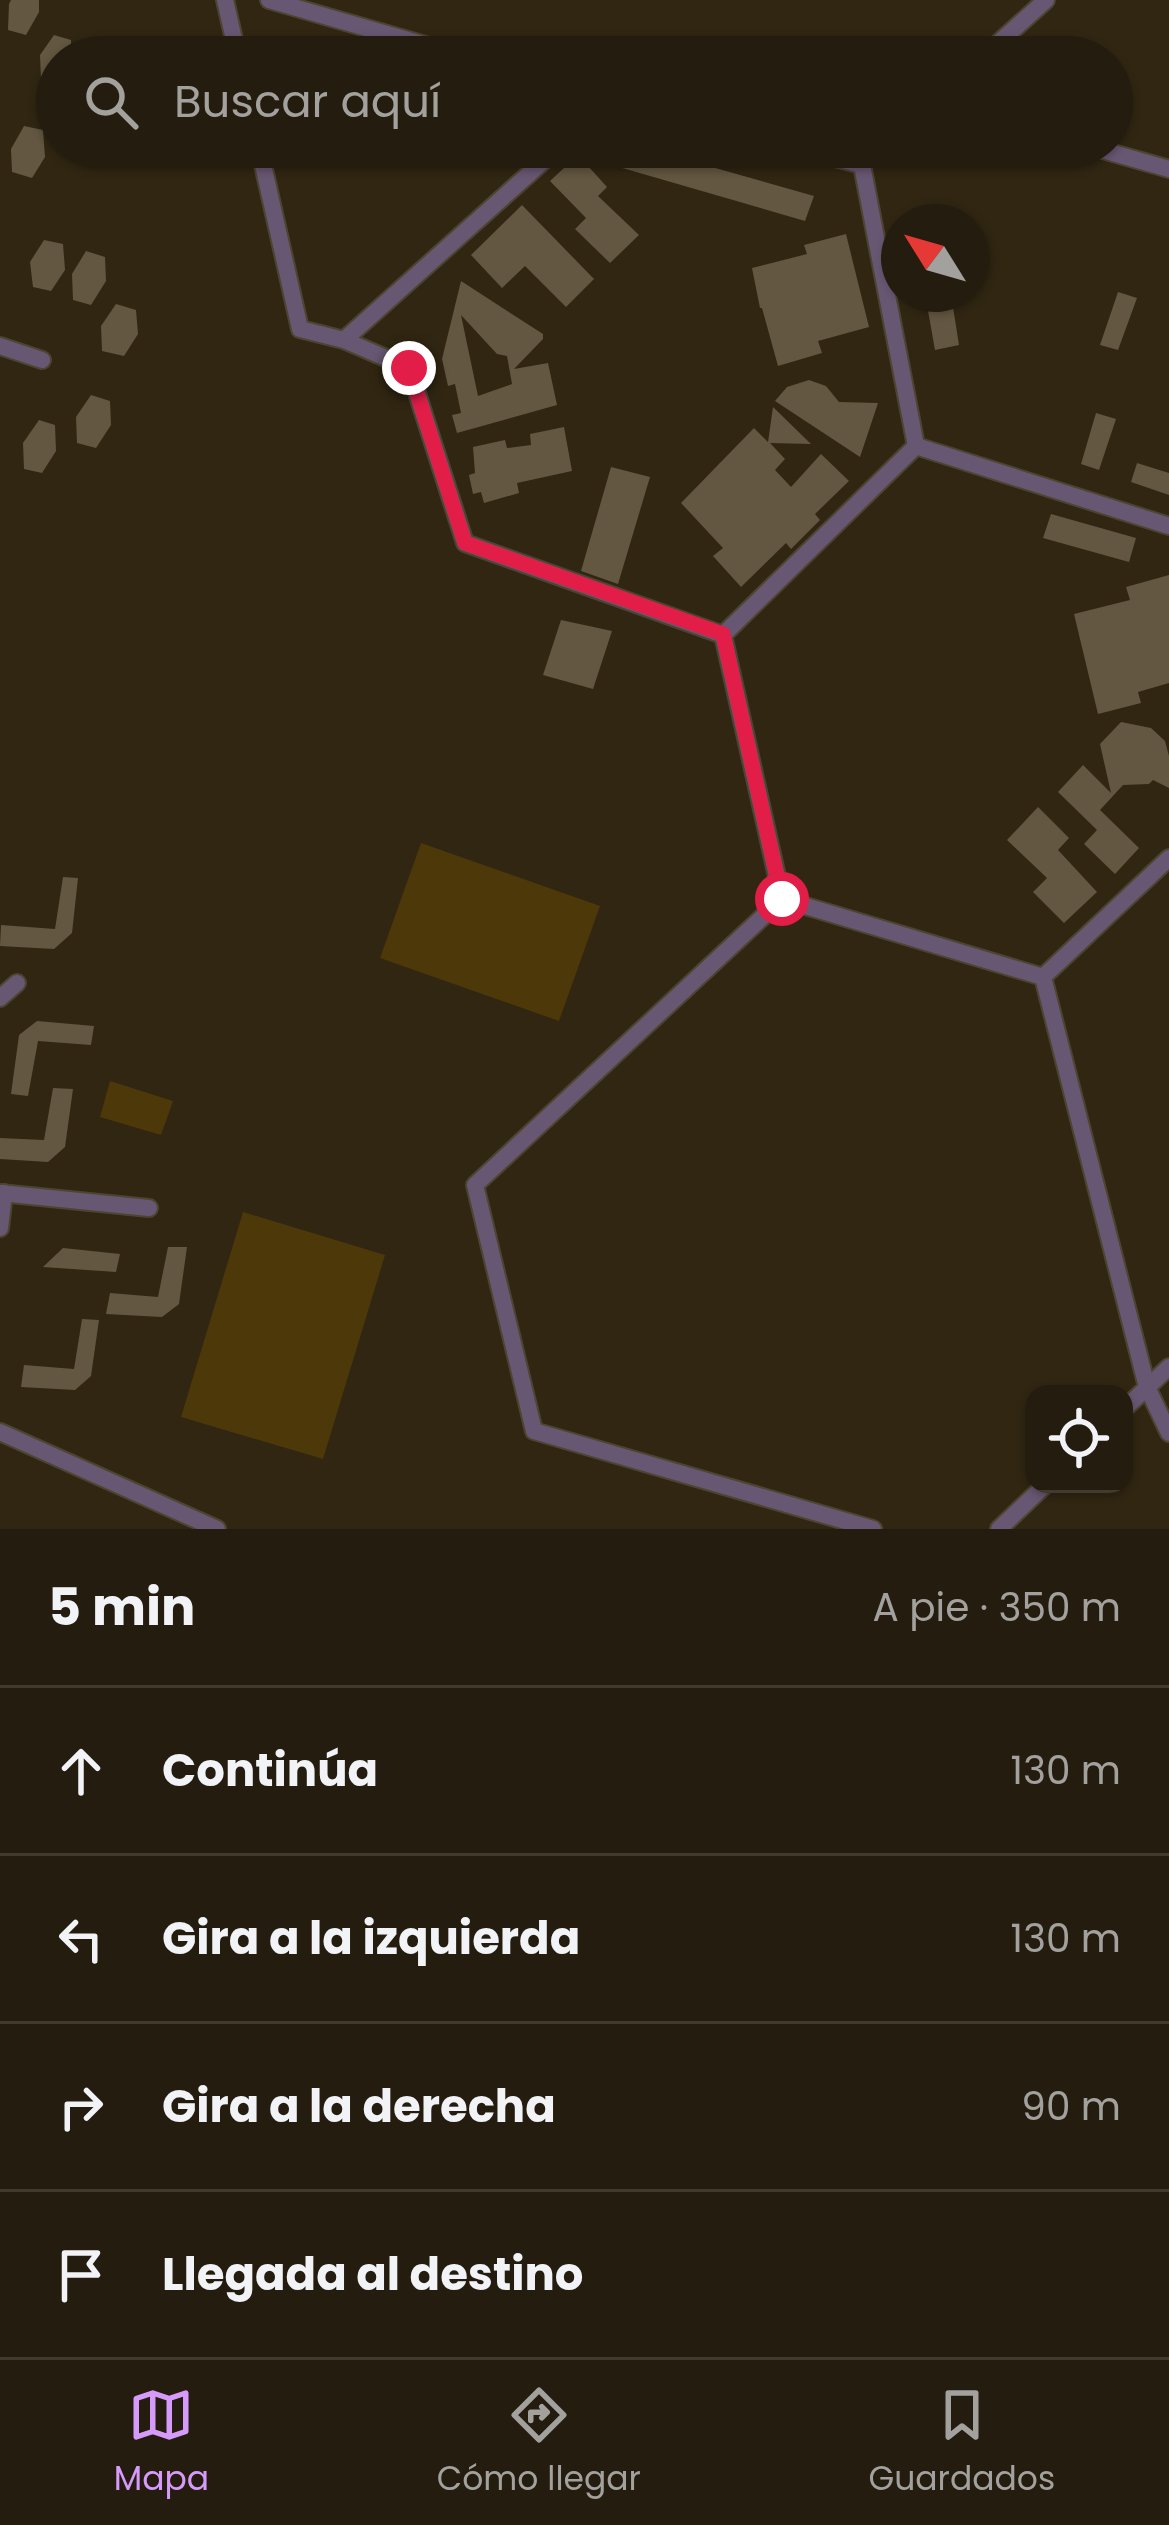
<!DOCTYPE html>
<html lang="es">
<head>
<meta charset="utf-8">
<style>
	:root { --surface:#241c0e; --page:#2c2517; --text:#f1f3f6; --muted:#a3a19e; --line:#413a2e; --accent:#d69bfa }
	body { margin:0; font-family:Poppins,sans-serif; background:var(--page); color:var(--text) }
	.controls { position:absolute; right:36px; bottom:36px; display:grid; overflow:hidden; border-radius:24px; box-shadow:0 3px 9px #0004 }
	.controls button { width:108px; height:108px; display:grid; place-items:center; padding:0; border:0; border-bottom:3px solid var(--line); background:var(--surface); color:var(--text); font:60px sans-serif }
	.compass { position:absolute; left:881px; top:204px; width:108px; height:108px; border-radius:50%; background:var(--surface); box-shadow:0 3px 9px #0004; rotate:307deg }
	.stop { position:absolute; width:36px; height:36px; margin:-27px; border:9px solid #e11d48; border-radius:50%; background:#fff }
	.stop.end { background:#e11d48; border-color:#fff; box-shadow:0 3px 12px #0008 }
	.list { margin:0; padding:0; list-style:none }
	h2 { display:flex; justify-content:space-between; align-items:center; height:156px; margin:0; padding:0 48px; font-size:51px }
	h2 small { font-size:39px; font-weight:400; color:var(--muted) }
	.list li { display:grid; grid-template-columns:78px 1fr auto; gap:36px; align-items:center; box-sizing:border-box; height:168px; padding:0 48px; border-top:3px solid var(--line) }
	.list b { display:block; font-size:45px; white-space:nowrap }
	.list em { font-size:39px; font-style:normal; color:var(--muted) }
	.icon { flex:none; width:66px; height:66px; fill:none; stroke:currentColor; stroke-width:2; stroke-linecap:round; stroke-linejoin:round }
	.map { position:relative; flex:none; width:1169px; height:1529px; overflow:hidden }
	.search { position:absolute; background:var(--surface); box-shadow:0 3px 9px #0004; left:36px; right:36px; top:36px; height:132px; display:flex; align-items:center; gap:30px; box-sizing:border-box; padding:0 42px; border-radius:66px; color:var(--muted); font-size:45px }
	.sheet { height:828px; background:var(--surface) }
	nav { display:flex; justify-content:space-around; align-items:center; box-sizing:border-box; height:168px; border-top:3px solid var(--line); background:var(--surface); font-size:33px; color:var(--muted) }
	nav a { display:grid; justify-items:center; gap:6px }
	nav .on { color:var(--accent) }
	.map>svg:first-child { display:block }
	.pitch { fill:#4d3809 }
	.building { fill:#635741; fill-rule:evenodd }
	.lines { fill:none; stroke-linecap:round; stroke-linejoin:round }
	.minor-casing { stroke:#4d4431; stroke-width:20 }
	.minor { stroke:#685772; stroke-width:16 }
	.route { stroke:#e11d48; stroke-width:15 }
</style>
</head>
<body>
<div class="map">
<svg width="1169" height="1529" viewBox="0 0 1169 1529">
	<rect width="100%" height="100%" fill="#302612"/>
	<g class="pitch">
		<path d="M421,843L600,906L559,1021L380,958Z"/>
		<path d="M110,1081L173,1101L161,1135L100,1117Z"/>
		<path d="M243,1212L385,1255L323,1459L181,1417Z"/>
	</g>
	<g class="building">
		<path d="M11,0H39V12L26,35L8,30L9,4Z"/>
		<path d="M54,35L71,40V57H57V85L41,79L40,55Z"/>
		<path d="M24,126L43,130L45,157L32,178L12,172L11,149Z"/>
		<path d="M626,147H641L814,196L805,221L619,167Z"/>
		<path d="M578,155L607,187L598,196L639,235L610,263L575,229L586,218L550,181Z"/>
		<path d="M522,205L594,279L566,307L525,266L502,288L471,255Z"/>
		<path d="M846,234L869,327L818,341L822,353L778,366L762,308H760L752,268L807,254L804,245Z"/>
		<path d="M44,240L63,244L65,270L51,291L33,287L30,262Z"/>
		<path d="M86,251L105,257L106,281L91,305L73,300L72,274Z"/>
		<path d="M461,281L543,334V339L514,369L548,363L557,405L457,433L452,415L461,413L455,384L448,386L442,359ZM461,315L497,354L507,356L512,384L478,396Z"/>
		<path d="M1118,292L1137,298L1118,350L1100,345Z"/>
		<path d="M925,294H946L949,308L953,307L959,345L935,350Z"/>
		<path d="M116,304L136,310L138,334L124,356L102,351L101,326Z"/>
		<path d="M809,380L826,386L839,402L878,403L860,457L775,401L787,387Z"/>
		<path d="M91,395L110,401L111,425L96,448L77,443L76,417Z"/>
		<path d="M773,407L811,444L770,443L785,459L775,470L791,487L821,454L849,481L815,514L820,520L791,549L786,543L741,587L713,556L723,548L681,503L754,428L768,442Z"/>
		<path d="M1096,413L1116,419L1099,470L1081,464Z"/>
		<path d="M39,420L55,425L56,451L42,473L24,469L23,443Z"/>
		<path d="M564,427L572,471L517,483L519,493L484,503L481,492L473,494L469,475L475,473L473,447L505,440L507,448L531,445L530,434Z"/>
		<path d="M1137,463L1169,473V495L1131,482Z"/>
		<path d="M611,467L650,477L618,584L581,571Z"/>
		<path d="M1051,514L1136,538L1129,562L1043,538Z"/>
		<path d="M1169,575V683L1138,692L1141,703L1098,714L1074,614L1130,600L1126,587Z"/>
		<path d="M561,620L612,631L593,689L543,675Z"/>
		<path d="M1121,722L1151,728L1165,741L1169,756V788L1153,780L1149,784L1123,785L1100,810L1139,848L1115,874L1084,844L1097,830L1058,792L1083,765L1111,793L1100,744Z"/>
		<path d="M1038,807L1069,838L1058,850L1097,892L1064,923L1033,892L1047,878L1007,840Z"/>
		<path d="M63,877L78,878L72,933L54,949L0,946L1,925L55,929Z"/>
		<path d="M37,1021L94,1026L91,1045L38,1041L28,1096L11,1094L19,1035Z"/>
		<path d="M53,1088L73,1089L65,1147L48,1162L0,1159V1138L44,1140Z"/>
		<path d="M168,1247H187L179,1304L162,1317L106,1314L110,1293L158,1297Z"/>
		<path d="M63,1248L120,1254L116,1272L43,1267Z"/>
		<path d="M82,1319L99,1320L91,1376L75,1390L21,1387L24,1365L74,1369Z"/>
	</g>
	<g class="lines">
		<g class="minor-casing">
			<g id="minor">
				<path d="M225,0L238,57"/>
				<path d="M269,0L467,57"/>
				<path d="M983,57L1046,0"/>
				<path d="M259,147L300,329L344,340L409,368L465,543L723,635"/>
				<path d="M793,147L862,165L883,147"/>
				<path d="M1092,147L1169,169"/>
				<path d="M344,340L559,147"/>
				<path d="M0,346L42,360"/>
				<path d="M916,446L1169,526"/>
				<path d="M782,899L723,635L916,446L862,165"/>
				<path d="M1043,977L1147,1387L1169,1433"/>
				<path d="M1043,977L1169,858"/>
				<path d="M0,998L17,983"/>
				<path d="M0,1193L149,1208"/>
				<path d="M0,1228L4,1193"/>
				<path d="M1124,1409L1169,1367"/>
				<path d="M0,1432L217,1529"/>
				<path d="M873,1529L534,1431L475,1185L782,899L1043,977"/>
				<path d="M999,1529L1046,1484"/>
			</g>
		</g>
		<use href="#minor" class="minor"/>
	</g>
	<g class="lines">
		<path class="route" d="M409,368L465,543L723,634L782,899"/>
	</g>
</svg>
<div class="controls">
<button><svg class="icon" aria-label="locate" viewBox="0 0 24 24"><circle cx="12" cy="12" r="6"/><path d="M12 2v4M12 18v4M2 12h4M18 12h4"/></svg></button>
</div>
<svg class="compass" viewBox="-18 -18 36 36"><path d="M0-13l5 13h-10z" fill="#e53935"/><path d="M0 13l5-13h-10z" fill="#a3a19e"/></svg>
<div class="stop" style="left:782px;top:899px"></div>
<div class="stop end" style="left:409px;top:368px"></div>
<div class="search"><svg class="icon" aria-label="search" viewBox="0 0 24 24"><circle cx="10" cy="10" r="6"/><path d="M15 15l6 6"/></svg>Buscar aquí</div>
</div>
<section class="sheet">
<h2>5 min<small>A pie · 350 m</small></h2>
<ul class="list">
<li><svg class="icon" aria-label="ahead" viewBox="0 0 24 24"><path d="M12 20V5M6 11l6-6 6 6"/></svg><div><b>Continúa</b></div><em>130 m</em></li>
<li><svg class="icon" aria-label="left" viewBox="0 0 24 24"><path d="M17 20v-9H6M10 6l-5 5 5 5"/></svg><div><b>Gira a la izquierda</b></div><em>130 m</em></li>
<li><svg class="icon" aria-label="right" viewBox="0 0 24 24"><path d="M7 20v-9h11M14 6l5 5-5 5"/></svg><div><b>Gira a la derecha</b></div><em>90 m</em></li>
<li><svg class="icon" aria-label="arrive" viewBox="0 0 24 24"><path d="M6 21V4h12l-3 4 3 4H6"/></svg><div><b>Llegada al destino</b></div></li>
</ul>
</section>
<nav>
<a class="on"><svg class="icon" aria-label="map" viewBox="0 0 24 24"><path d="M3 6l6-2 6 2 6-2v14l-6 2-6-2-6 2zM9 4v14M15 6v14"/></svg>Mapa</a>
<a><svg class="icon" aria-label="directions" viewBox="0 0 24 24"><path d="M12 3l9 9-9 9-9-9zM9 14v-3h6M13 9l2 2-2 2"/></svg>Cómo llegar</a>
<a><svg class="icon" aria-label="saved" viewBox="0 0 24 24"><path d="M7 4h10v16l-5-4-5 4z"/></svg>Guardados</a>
</nav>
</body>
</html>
